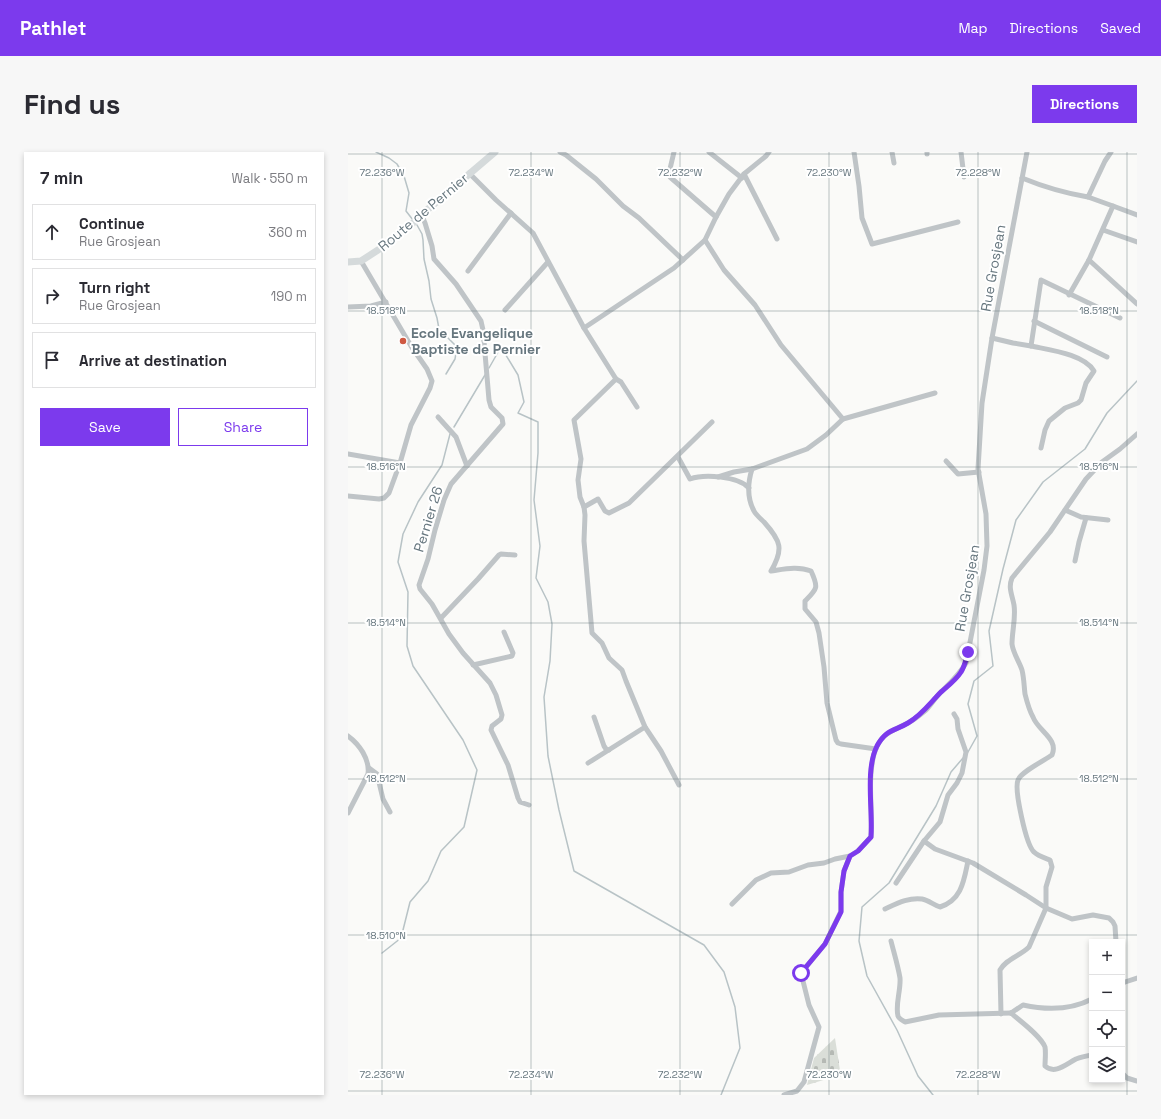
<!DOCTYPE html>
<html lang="en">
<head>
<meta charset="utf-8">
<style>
	:root { --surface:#fff; --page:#f7f7f7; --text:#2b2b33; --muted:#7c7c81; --line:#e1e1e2; --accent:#7c3aed }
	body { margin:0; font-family:"Space Grotesk",sans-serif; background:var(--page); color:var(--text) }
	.controls { position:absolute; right:12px; bottom:12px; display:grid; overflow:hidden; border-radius:0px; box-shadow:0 2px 6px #0003 }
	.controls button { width:36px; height:36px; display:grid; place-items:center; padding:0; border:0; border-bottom:1px solid var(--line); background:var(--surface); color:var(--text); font:20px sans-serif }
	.stop { position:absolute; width:12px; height:12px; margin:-9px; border:3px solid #7c3aed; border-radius:50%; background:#fff }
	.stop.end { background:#7c3aed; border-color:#fff; box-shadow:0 1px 4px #0008 }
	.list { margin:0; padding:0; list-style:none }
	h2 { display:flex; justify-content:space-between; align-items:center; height:52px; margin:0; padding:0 16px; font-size:17px }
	h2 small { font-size:13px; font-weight:400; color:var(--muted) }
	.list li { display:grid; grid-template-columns:26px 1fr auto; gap:12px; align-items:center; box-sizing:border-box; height:56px; margin:0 8px 8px; padding:0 8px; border:1px solid var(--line); border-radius:0px }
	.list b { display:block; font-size:15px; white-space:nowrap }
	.list p { margin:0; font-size:13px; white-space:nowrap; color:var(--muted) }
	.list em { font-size:13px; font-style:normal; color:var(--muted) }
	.actions { display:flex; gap:8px; padding:12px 16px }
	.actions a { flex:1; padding:9px 0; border:1px solid var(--accent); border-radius:0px; text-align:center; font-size:14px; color:var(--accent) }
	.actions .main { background:var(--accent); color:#fff }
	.icon { flex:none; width:22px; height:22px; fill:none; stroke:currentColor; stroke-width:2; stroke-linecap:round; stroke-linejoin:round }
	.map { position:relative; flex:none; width:789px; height:943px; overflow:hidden; border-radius:0px }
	header { display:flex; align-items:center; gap:24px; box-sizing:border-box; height:56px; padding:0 20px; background:var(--accent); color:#fff }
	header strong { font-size:19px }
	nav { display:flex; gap:22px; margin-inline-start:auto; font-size:14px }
	.intro { display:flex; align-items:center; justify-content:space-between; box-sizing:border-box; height:96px; padding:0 24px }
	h1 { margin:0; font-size:28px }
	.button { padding:10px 18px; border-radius:0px; background:var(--accent); color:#fff; font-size:14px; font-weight:700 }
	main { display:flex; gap:24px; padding:0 24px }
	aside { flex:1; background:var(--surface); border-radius:0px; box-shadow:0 2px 6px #0003 }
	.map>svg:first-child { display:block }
	.cemetery { fill:url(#cemetery-stones) }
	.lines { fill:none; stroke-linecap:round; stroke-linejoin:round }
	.stream { stroke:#b8c3c6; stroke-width:1.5 }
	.street { stroke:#bfc4c7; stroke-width:5 }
	.secondary { stroke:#d5dadb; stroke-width:7 }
	.route { stroke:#7c3aed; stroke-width:5 }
	.ticks { fill:none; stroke:#67777f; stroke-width:1; stroke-opacity:0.45 }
	.poi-dot { fill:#cf5942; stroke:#fff; stroke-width:1.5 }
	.labels { text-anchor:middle; stroke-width:4; stroke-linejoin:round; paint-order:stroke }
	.street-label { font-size:14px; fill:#67777f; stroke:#fff }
	.poi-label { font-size:14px; font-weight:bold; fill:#67777f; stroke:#fff; text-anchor:start }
	.ticks-label { font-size:10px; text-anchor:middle; fill:#67777f; stroke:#fff; stroke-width:4; stroke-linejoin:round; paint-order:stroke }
</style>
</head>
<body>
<header>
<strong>Pathlet</strong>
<nav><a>Map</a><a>Directions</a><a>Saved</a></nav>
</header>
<div class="intro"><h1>Find us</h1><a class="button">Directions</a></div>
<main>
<aside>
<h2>7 min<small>Walk · 550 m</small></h2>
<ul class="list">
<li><svg class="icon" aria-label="ahead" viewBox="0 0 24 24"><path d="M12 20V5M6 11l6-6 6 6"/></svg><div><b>Continue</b><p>Rue Grosjean</p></div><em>360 m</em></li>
<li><svg class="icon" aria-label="right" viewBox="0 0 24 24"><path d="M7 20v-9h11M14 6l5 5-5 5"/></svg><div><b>Turn right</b><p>Rue Grosjean</p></div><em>190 m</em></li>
<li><svg class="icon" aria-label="arrive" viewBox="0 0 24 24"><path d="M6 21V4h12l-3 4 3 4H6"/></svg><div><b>Arrive at destination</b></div></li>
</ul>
<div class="actions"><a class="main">Save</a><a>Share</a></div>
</aside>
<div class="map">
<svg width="789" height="943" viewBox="0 0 789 943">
	<defs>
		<pattern id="cemetery-stones" width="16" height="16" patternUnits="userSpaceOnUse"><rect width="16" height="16" fill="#daded8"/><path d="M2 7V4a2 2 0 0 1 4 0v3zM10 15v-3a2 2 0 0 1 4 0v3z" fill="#b5b9b4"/></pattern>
	</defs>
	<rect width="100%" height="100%" fill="#fafaf8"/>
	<path class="cemetery" d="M487,886L493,925L492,923L459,933L466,906Z"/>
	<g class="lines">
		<g class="stream">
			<path d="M28,0L41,6L49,12L56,24L61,41L58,59L65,68"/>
			<path d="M69,73L74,82L75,88L76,107L81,129L83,147L89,166L91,177L95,184L100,186L109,195L107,207L98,222"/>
			<path d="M141,216L153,195L170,223L176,250L170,261L190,270V301L186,348L192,394L188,426L200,450L204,472L202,509L196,545L200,604L211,658L226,719L356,793L376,820L387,855L392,896L373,943"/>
			<path d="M106,275L137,223"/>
			<path d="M620,600L629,584L620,552L626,529L645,514L641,479L655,417L668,368L695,330L737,297L759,261L789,229"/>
			<path d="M34,801L53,786L62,750L80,729L93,699L116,675L129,618L115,588L65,514L59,494L60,440L50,410L55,382L70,350L94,313L102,282"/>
			<path d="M585,943L570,924L549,878L519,824L511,789L514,755L541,731L588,654L603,620L615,606"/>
		</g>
		<g class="street">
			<path d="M212,0L218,3L248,27L275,54L291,66L335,108"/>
			<path d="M326,0L321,21L322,25L368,65"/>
			<path d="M361,0L394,26"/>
			<path d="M506,0L511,34L514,66L524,92L610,70"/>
			<path d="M544,0L546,11"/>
			<path d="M579,0V2"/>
			<path d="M613,0L616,25"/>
			<path d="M121,21L148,48L185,81L236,176"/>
			<path d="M396,22L429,87"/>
			<path d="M674,26C696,35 716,41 740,45L757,9L763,0"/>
			<path d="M765,54L789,63"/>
			<path d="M74,64L77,71L84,94L86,107L108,132L133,169L135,178L141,248L143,255L154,266L155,272L103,332L96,348L87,378L80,407L71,433L72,437L84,452L101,482L115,501L142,531L148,543L154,563L153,567L144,574L143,578L160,613L170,646L172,650L181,653"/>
			<path d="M755,78L789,90"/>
			<path d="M357,88L376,118L407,153L433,193L495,267"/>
			<path d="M741,108L789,152"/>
			<path d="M120,119L163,61"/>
			<path d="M721,143L741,108L765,54L740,45"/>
			<path d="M0,155L23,154L38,150"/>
			<path d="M157,158L200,110"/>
			<path d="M686,169L759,205"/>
			<path d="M644,186L665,191L683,194L693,128L772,166"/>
			<path d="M683,194C701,198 736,202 746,219L738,231L733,248L730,251L717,256L701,269L697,278L693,296"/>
			<path d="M268,227L273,230L289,255"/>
			<path d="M90,265L108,285L119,314"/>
			<path d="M0,302L52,311"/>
			<path d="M330,305L342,327C356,322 390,324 401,336"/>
			<path d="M598,309L610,322L631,320"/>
			<path d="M404,317C400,330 399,346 406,359C408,363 413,367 416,370C433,389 436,397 423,419C437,417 450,414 463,419C471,436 469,437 457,449V457L468,470L471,481L476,515L479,551L488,588L490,591L493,592L528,597"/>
			<path d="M370,325L386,320L404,317L459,297L478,283L495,267L587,241"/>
			<path d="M0,344L31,347L36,346L41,341L52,311L63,273L82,236L84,229L79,217L63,194L13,109"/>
			<path d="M236,355L250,347L257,359L261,361L281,351L364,270"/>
			<path d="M717,358L733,365L760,368"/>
			<path d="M727,409L731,390L738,366"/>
			<path d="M93,466L130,427L151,403L153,402L167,403"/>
			<path d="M125,513L164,504L165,501L156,480"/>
			<path d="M606,562L609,567L610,577L618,600L614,621L609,631L600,643L592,670L576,689L587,697L625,711L678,743L698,756L724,767L745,763L761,766L765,770L767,774L768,790"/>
			<path d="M246,565L256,594L258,597L261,598"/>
			<path d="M0,584C11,592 22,607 20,622L0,661"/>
			<path d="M240,611L297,575"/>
			<path d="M21,616L29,622L35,647L42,660"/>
			<path d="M331,633L313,599L297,575L278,529L274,518L261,506L254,491L244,481L236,389L237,363L236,355L232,345L230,328L233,307L226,268L268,227L236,176L326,116L357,88L368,65L381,42L396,22L418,4L421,0"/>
			<path d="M548,731L576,689"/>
			<path d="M384,752L408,728L423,721L441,720L460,713L476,711L487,707L502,704"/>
			<path d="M537,757C548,752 561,745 574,747C580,748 586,753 592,755C614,748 616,728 620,709"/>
			<path d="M543,789C546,801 550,814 552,826C553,838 547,853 550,864C551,867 554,868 557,870L591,863L663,861"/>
			<path d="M774,823L775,831"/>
			<path d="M774,831L789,826"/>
			<path d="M663,861C672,869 693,884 697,895C698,901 697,908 697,914C707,923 718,912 728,907C733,905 738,904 744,903"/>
			<path d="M663,861L675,853C698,858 723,858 744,847"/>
			<path d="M653,862L652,818C658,807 672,804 681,795L698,756V735L704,715L702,708C697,706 690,704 686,700C678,693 666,637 670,628C673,620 697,608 704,603C711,587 690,579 685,565C681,558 679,550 677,542C676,534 676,526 674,518C671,509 665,501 664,492C664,479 668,466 666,453C664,442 660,436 664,426L702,380L738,327L754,310L772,297L789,282"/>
			<path d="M774,921L779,926L789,929"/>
			<path d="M436,943L449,939L456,930L471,875L461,853L453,821L477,792L493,759V740L496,719L502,704L510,699L523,685C525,657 519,629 526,602C532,582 542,580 558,572C565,569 572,563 578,558C583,553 587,546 592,541C602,531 611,523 618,511L636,418L639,394L638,362L630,317L634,251L644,186L679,0"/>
		</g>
		<path class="secondary" d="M0,110L13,109L30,98L74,64L79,58L147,0"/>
	</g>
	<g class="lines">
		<path class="route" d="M453,821L477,792L493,760V740L496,719L502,704L510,699L523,685C525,657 517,618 529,594C538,577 547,579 560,571C574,563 582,551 593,540C600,534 608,528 613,520C617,514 618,507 620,500"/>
	</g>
	<path class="ticks" d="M34,0V943M183,0V943M332,0V943M481,0V943M630,0V943M779,0V943M0,2H789M0,159H789M0,315H789M0,471H789M0,627H789M0,783H789M0,939H789"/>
	<circle class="poi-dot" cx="55" cy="189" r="4"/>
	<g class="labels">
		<g class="street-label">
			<text transform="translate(75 60) rotate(-40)" y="5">Route de Pernier</text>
			<text transform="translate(645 116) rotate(-80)" y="5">Rue Grosjean</text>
			<text transform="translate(80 367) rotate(-73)" y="5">Pernier 26</text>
			<text transform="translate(619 436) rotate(-80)" y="5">Rue Grosjean</text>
		</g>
		<g class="poi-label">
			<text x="63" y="186">Ecole Evangelique<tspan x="63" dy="16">Baptiste de Pernier</tspan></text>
		</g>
	</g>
	<g class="ticks-label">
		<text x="34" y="24">72.236°W</text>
		<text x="183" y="24">72.234°W</text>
		<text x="332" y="24">72.232°W</text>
		<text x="481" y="24">72.230°W</text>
		<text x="630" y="24">72.228°W</text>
		<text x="38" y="162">18.518°N</text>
		<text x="751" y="162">18.518°N</text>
		<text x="38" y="318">18.516°N</text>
		<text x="751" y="318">18.516°N</text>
		<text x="38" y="474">18.514°N</text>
		<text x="751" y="474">18.514°N</text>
		<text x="38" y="630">18.512°N</text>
		<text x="751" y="630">18.512°N</text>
		<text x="38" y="787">18.510°N</text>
		<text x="34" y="926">72.236°W</text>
		<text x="183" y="926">72.234°W</text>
		<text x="332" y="926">72.232°W</text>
		<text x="481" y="926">72.230°W</text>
		<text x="630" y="926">72.228°W</text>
	</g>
</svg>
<div class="controls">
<button>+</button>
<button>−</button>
<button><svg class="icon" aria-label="locate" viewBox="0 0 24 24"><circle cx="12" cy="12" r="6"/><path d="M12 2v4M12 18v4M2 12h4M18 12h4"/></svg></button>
<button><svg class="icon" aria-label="layers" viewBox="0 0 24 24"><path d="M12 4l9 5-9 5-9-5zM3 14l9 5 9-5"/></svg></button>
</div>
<div class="stop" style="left:453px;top:821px"></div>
<div class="stop end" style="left:620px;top:500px"></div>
</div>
</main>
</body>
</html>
